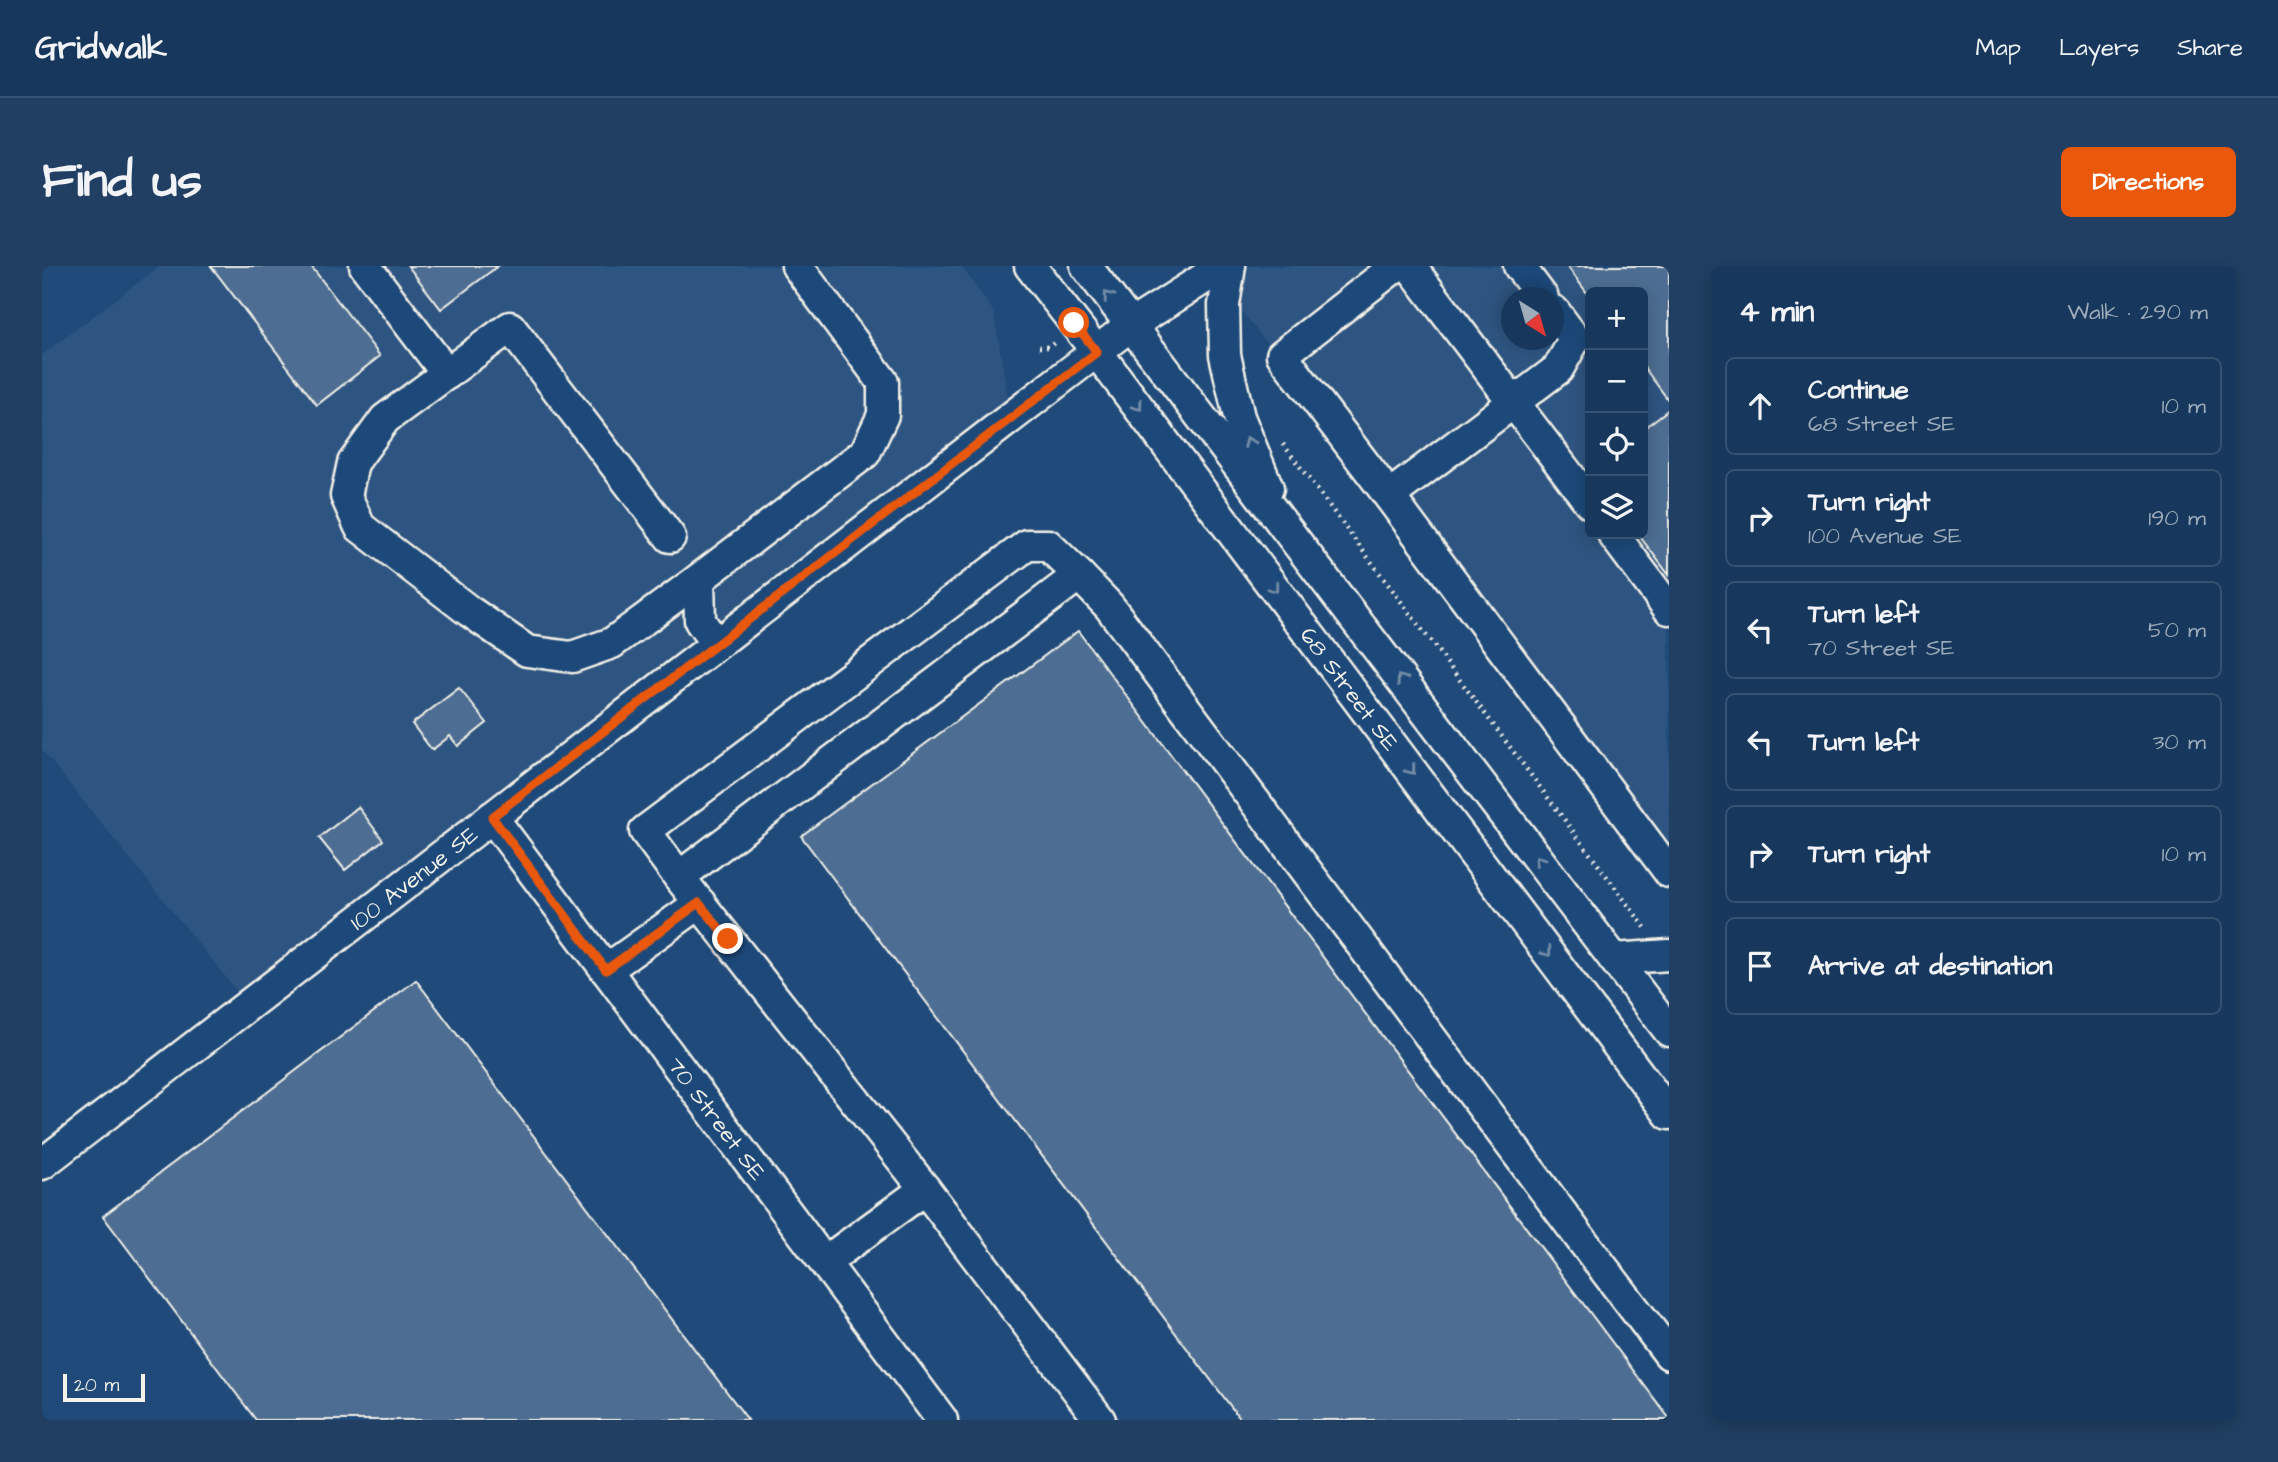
<!DOCTYPE html>
<html lang="en">
<head>
<meta charset="utf-8">
<style>
	:root { --surface:#17385c; --page:#203f62; --text:#f1f3f6; --muted:#9eacbb; --line:#365272; --accent:#ea580c }
	body { margin:0; font-family:"Architects Daughter",sans-serif; background:var(--page); color:var(--text) }
	.controls { position:absolute; right:21px; top:21px; display:grid; overflow:hidden; border-radius:10px; box-shadow:0 4px 18px #0003 }
	.controls button { width:63px; height:63px; display:grid; place-items:center; padding:0; border:0; border-bottom:2px solid var(--line); background:var(--surface); color:var(--text); font:35px sans-serif }
	.compass { position:absolute; left:1459px; top:21px; width:63px; height:63px; border-radius:50%; background:var(--surface); box-shadow:0 4px 18px #0003; rotate:143deg }
	.scale { position:absolute; left:21px; bottom:18px; width:82px; box-sizing:border-box; padding-left:7px; border:4px solid #f4f1e8; border-top:0; font-size:19px; line-height:24px; white-space:nowrap; color:#f4f1e8; -webkit-text-stroke:5px #1f4a7a; paint-order:stroke }
	.stop { position:absolute; width:21px; height:21px; margin:-16px; border:5px solid #ea580c; border-radius:50%; background:#fff }
	.stop.end { background:#ea580c; border-color:#fff; box-shadow:0 2px 7px #0008 }
	.list { margin:0; padding:0; list-style:none }
	h2 { display:flex; justify-content:space-between; align-items:center; height:91px; margin:0; padding:0 28px; font-size:30px }
	h2 small { font-size:23px; font-weight:400; color:var(--muted) }
	.list li { display:grid; grid-template-columns:46px 1fr auto; gap:21px; align-items:center; box-sizing:border-box; height:98px; margin:0 14px 14px; padding:0 14px; border:2px solid var(--line); border-radius:10px }
	.list b { display:block; font-size:26px; white-space:nowrap }
	.list p { margin:0; font-size:23px; white-space:nowrap; color:var(--muted) }
	.list em { font-size:23px; font-style:normal; color:var(--muted) }
	.icon { flex:none; width:38px; height:38px; fill:none; stroke:currentColor; stroke-width:2; stroke-linecap:round; stroke-linejoin:round }
	.map { position:relative; flex:none; width:1627px; height:1154px; overflow:hidden; border-radius:10px }
	header { display:flex; align-items:center; gap:42px; box-sizing:border-box; height:98px; padding:0 35px; background:var(--surface); border-bottom:2px solid var(--line) }
	header strong { font-size:33px }
	nav { display:flex; gap:38px; margin-inline-start:auto; font-size:24px }
	.intro { display:flex; align-items:center; justify-content:space-between; box-sizing:border-box; height:168px; padding:0 42px }
	h1 { margin:0; font-size:49px }
	.button { padding:18px 32px; border-radius:10px; background:var(--accent); color:#fff; font-size:24px; font-weight:700 }
	main { display:flex; gap:42px; padding:0 42px }
	aside { flex:1; background:var(--surface); border-radius:10px; box-shadow:0 4px 18px #0003 }
	.map>svg:first-child { display:block }
	.built { fill:#2d5581; fill-rule:evenodd }
	.building { fill:#4d6e92; stroke:#f4f1e8; stroke-width:2 }
	.lines { fill:none; stroke-linecap:round; stroke-linejoin:round }
	.minor-casing { stroke:#f4f1e8; stroke-width:35 }
	.path { stroke:#f4f1e8; stroke-width:4.5; stroke-dasharray:2 5; stroke-linecap:butt }
	.minor { stroke:#1f4a7a; stroke-width:30 }
	.oneway { stroke:#748da6 }
	.route { stroke:#ea580c; stroke-width:9 }
	.labels { text-anchor:middle; stroke-width:5; stroke-linejoin:round; paint-order:stroke }
	.street-label { font-size:23px; fill:#f4f1e8; stroke:#1f4a7a }
</style>
</head>
<body>
<header>
<strong>Gridwalk</strong>
<nav><a>Map</a><a>Layers</a><a>Share</a></nav>
</header>
<div class="intro"><h1>Find us</h1><a class="button">Directions</a></div>
<main>
<div class="map">
<svg width="1627" height="1154" viewBox="0 0 1627 1154">
	<rect width="100%" height="100%" fill="#1f4a7a"/>
	<filter id="ink" filterUnits="userSpaceOnUse"><feTurbulence type="fractalNoise" baseFrequency=".0143" numOctaves="2"/><feDisplacementMap in="SourceGraphic" scale="14" xChannelSelector="R" yChannelSelector="G"/><feConvolveMatrix kernelMatrix="1 2 1 2 8 2 1 2 1" color-interpolation-filters="sRGB"/></filter>
	<g filter="url(#ink)">
		<g class="built">
			<path d="M118,0H919L952,46L969,152L206,739L0,484V89Z"/>
			<path d="M1164,0H1627V588ZM1548,26H1601V268H1548ZM1470,32H1512V74H1470Z"/>
		</g>
		<g class="building">
			<path d="M169,0H269L338,90L275,139Z"/>
			<path d="M366,0H456L399,43Z"/>
			<path d="M1525,0H1627V135L1601,100V26H1548V31Z"/>
			<path d="M1627,143V309L1596,268H1601V163Z"/>
			<path d="M1036,365L1627,1152V1154H1199L759,570Z"/>
			<path d="M417,422L445,457L416,480L408,470L390,484L370,458Z"/>
			<path d="M316,541L341,574L303,604L277,572Z"/>
			<path d="M374,714L706,1154H214L61,950Z"/>
		</g>
		<g class="lines">
			<g class="minor-casing">
				<g id="minor">
					<path d="M323,0L405,108"/>
					<path id="s1" d="M988,0L1055,86L1627,848"/>
					<path d="M1044,0L1627,765"/>
					<path d="M1188,0L1182,39L1183,89L1197,151L1226,222"/>
					<path d="M1354,0L1240,89L1347,230L1516,103L1533,73L1512,45"/>
					<path d="M1368,0L1548,237"/>
					<path d="M1477,0L1501,32"/>
					<path d="M1347,230L1627,606"/>
					<path d="M1571,268L1627,343"/>
					<path d="M628,271L468,61L343,153L311,197L304,230L318,261L427,345L485,385L530,391L570,377L657,313"/>
					<path d="M674,378L658,355L657,313L823,187L841,149V116L755,0"/>
					<path id="s2" d="M450,551L900,1154"/>
					<path d="M637,611L603,565L985,279H1006L1037,309"/>
					<path d="M1572,693L1627,689"/>
					<path d="M564,704L658,637"/>
					<path id="s3" d="M0,898L1089,59L1181,0"/>
					<path d="M783,996L883,923"/>
					<path d="M1058,1154L883,923L637,611L1037,309L1067,340L1539,973L1627,1088"/>
				</g>
			</g>
			<g class="path">
				<path d="M997,81H1007L1013,76"/>
				<path d="M1241,178L1605,664"/>
			</g>
			<use href="#minor" class="minor"/>
		</g>
		<defs><path id="oneway-chevron" d="M-2-3.5L2.5 0L-2 3.5" fill="none" stroke-width="1.6" stroke-linecap="round" stroke-linejoin="round" transform="scale(1.75)"/></defs>
		<g class="oneway">
			<use href="#oneway-chevron" transform="translate(1066 30) rotate(-127)"/>
			<use href="#oneway-chevron" transform="translate(1096 140) rotate(53)"/>
			<use href="#oneway-chevron" transform="translate(1207 176) rotate(-113)"/>
			<use href="#oneway-chevron" transform="translate(1232 322) rotate(53)"/>
			<use href="#oneway-chevron" transform="translate(1359 413) rotate(-127)"/>
			<use href="#oneway-chevron" transform="translate(1369 504) rotate(53)"/>
			<use href="#oneway-chevron" transform="translate(1497 594) rotate(-127)"/>
			<use href="#oneway-chevron" transform="translate(1505 686) rotate(53)"/>
		</g>
	</g>
	<g class="lines" filter="url(#ink)">
		<path class="route" d="M686,673L657,637L564,704L450,551L1055,86L1032,57"/>
	</g>
	<g class="labels">
		<g class="street-label">
			<text dy="8" stroke="none"><textPath href="#s1" startOffset="530">68 Street SE</textPath></text>
			<text dy="8" stroke="none"><textPath href="#s3" startOffset="469">100 Avenue SE</textPath></text>
			<text dy="8" stroke="none"><textPath href="#s2" startOffset="376">70 Street SE</textPath></text>
		</g>
	</g>
</svg>
<div class="controls">
<button>+</button>
<button>−</button>
<button><svg class="icon" aria-label="locate" viewBox="0 0 24 24"><circle cx="12" cy="12" r="6"/><path d="M12 2v4M12 18v4M2 12h4M18 12h4"/></svg></button>
<button><svg class="icon" aria-label="layers" viewBox="0 0 24 24"><path d="M12 4l9 5-9 5-9-5zM3 14l9 5 9-5"/></svg></button>
</div>
<svg class="compass" viewBox="-18 -18 36 36"><path d="M0-13l5 13h-10z" fill="#e53935"/><path d="M0 13l5-13h-10z" fill="#9eacbb"/></svg>
<div class="scale">20 m</div>
<div class="stop" style="left:1032px;top:57px"></div>
<div class="stop end" style="left:686px;top:673px"></div>
</div>
<aside>
<h2>4 min<small>Walk · 290 m</small></h2>
<ul class="list">
<li><svg class="icon" aria-label="ahead" viewBox="0 0 24 24"><path d="M12 20V5M6 11l6-6 6 6"/></svg><div><b>Continue</b><p>68 Street SE</p></div><em>10 m</em></li>
<li><svg class="icon" aria-label="right" viewBox="0 0 24 24"><path d="M7 20v-9h11M14 6l5 5-5 5"/></svg><div><b>Turn right</b><p>100 Avenue SE</p></div><em>190 m</em></li>
<li><svg class="icon" aria-label="left" viewBox="0 0 24 24"><path d="M17 20v-9H6M10 6l-5 5 5 5"/></svg><div><b>Turn left</b><p>70 Street SE</p></div><em>50 m</em></li>
<li><svg class="icon" aria-label="left" viewBox="0 0 24 24"><path d="M17 20v-9H6M10 6l-5 5 5 5"/></svg><div><b>Turn left</b></div><em>30 m</em></li>
<li><svg class="icon" aria-label="right" viewBox="0 0 24 24"><path d="M7 20v-9h11M14 6l5 5-5 5"/></svg><div><b>Turn right</b></div><em>10 m</em></li>
<li><svg class="icon" aria-label="arrive" viewBox="0 0 24 24"><path d="M6 21V4h12l-3 4 3 4H6"/></svg><div><b>Arrive at destination</b></div></li>
</ul>
</aside>
</main>
</body>
</html>
